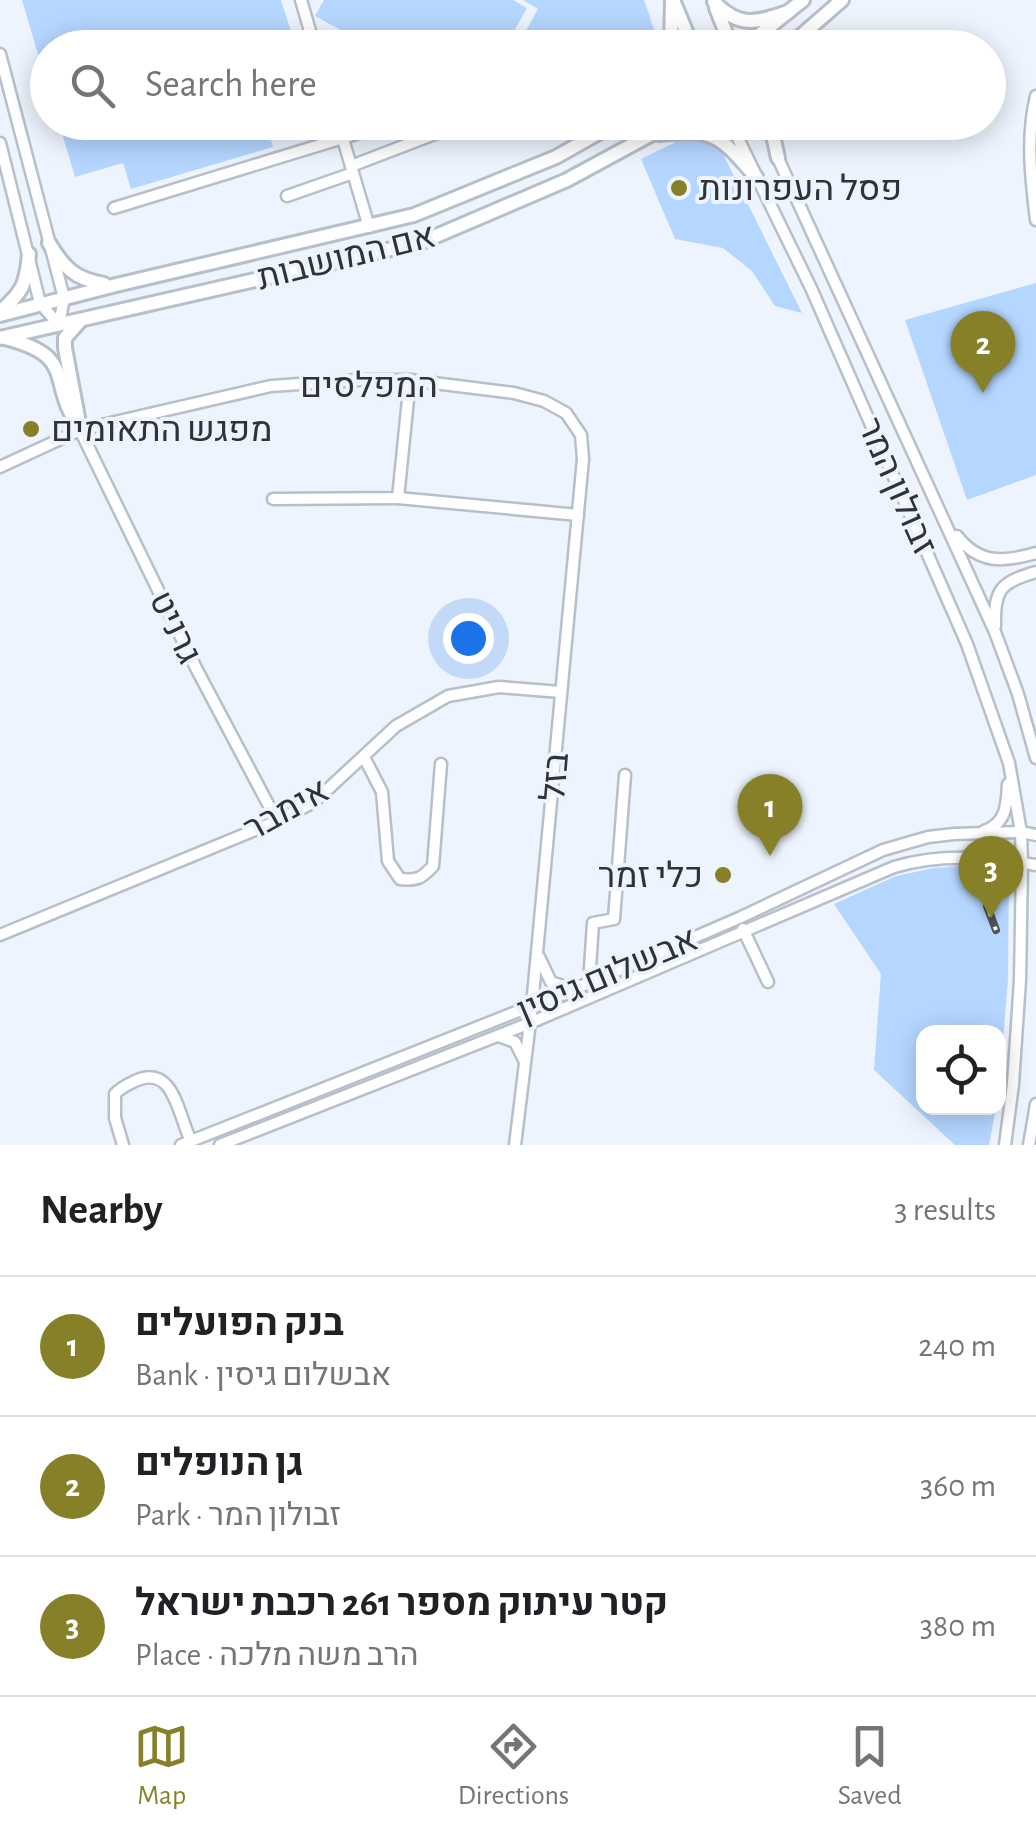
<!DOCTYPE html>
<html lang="en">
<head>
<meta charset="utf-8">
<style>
	:root { --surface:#fff; --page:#f2f2f2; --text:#202124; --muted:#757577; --line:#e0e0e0; --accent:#868129 }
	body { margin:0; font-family:"Alegreya Sans",Heebo,sans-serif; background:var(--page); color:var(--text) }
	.controls { position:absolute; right:30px; bottom:30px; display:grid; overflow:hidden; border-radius:20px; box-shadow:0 5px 25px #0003 }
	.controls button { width:90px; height:90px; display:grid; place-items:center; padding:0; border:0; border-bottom:2px solid var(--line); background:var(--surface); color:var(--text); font:50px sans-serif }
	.you { position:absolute; left:468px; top:638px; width:35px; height:35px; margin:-25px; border:8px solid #fff; border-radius:50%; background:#1a73e8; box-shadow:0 0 0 15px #1a73e833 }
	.badge { display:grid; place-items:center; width:65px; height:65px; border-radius:50%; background:var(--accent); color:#fff; font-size:32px; font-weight:700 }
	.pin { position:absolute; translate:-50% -82px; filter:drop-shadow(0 2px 5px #0008) }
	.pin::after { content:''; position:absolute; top:52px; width:35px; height:30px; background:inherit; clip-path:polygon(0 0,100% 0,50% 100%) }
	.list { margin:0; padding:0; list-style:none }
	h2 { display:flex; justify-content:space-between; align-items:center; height:130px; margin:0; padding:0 40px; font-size:42px }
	h2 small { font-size:32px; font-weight:400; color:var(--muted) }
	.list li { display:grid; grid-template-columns:65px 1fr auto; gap:30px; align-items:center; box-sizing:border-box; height:140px; padding:0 40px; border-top:2px solid var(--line) }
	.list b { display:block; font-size:38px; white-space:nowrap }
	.list p { margin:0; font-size:32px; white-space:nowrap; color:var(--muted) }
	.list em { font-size:32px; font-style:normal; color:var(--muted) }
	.icon { flex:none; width:55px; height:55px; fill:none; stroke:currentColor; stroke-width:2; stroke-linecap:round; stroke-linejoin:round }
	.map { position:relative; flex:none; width:1036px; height:1145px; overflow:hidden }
	.search { position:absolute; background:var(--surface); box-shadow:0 5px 25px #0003; left:30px; right:30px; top:30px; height:110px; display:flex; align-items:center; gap:25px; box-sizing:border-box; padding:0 35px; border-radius:55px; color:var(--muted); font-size:38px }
	.sheet { height:550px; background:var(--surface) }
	nav { display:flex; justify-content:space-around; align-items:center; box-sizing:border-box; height:140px; border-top:2px solid var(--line); background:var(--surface); font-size:28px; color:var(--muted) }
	nav a { display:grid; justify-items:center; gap:5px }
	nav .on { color:var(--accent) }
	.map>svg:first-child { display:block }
	.green { fill:#b5d6ff }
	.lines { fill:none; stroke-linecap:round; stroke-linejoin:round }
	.minor-casing { stroke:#b7bfca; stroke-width:15 }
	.major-casing { stroke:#b7bfca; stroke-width:18 }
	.minor { stroke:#fff; stroke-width:10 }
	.major { stroke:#fff; stroke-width:12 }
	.rail-casing { stroke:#505459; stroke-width:8 }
	.rail { stroke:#edf4fd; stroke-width:4; stroke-dasharray:11; stroke-linecap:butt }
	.poi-dot { fill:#868129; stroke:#edf4fd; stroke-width:4 }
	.labels { text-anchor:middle; stroke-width:8; stroke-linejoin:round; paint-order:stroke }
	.poi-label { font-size:35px; fill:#2f3236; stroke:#edf4fd; text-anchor:start }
	.street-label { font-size:35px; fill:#2f3236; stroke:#edf4fd }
</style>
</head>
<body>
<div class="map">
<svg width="1036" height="1145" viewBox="0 0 1036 1145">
	<rect width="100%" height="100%" fill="#edf4fd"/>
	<g class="green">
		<path d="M22,0H281L296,47L48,48L47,85Z"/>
		<path d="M324,0H513L527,8L505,47H372L315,16Z"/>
		<path d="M523,0H644L660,47H623L619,41L603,47H580L576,37L554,47H517L538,9Z"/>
		<path d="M59,123V122L280,123L267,127L273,147L131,189L123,163L75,177Z"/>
		<path d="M680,140L705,141L722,152L802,313L775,306L752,271L723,248L675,239L641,159Z"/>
		<path d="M1036,283V475L967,500L905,320Z"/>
		<path d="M979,864L1009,873L1008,979L999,1091L998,1032H924V1108H996L989,1145H955L874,1070L881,974L834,904L896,876L934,868Z"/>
	</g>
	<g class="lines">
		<g class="minor-casing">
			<g id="minor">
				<path d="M301,0L315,48"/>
				<path d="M0,54L64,298L59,325"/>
				<path d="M1036,96C1026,137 1031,179 1036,220"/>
				<path d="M338,122L369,227"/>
				<path d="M730,122L811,288L967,644L1009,763L1021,832L1022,863L1020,980L1013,1084L1005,1145"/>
				<path d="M0,143L40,303L59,325"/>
				<path d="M776,154L995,632L1018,694L1036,758"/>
				<path d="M351,166L466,122"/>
				<path d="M287,196L353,173"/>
				<path d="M114,208L395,122"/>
				<path d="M80,430L197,670L277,821"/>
				<path d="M0,467L80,430L271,386L358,380H410L514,393L544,401L566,413L581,435L583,459L532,1006L515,1145"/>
				<path d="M398,498L578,515"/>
				<path d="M273,499L398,498L410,380"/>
				<path d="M957,536C980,565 1004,562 1036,553"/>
				<path d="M995,626C994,589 1001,582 1036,572"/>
				<path d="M364,757L382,792L388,861L400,879C417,881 422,878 433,866L441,764"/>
				<path d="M984,831C1006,824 1007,805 1008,784"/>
				<path d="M743,929L768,982"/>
				<path d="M0,935L277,821L314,802L396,726L448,696L499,687L561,692"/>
				<path d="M539,957L551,982L569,988"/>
				<path d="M589,983L593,923L614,919L625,775"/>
				<path d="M499,1036L515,1042L524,1060"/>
				<path d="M123,1145L115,1118V1094C121,1087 127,1085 135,1081C174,1063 178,1115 191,1141"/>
				<path d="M181,1145L589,983L739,918L883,850L928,837L954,834L1021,832L1036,835"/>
				<path d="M220,1145L530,1023L894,867C941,853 988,857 1036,865"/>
				<path d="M1029,1145L1036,1104"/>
			</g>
		</g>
		<g class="major-casing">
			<g id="major">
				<path d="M673,0L693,48"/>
				<path d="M714,2C739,28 756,23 788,12"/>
				<path d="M716,8L732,48"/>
				<path d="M671,48L672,2"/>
				<path d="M743,48L803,0"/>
				<path d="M787,48L842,0"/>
				<path d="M770,122L778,158"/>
				<path d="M659,134C715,128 720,136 756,177"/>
				<path d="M49,243C64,268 75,279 104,284"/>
				<path d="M0,312C23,291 26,285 29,254"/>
				<path d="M0,315L112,286L414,215L556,157L618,122"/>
				<path d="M0,338L422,242L567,180L674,122"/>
				<path d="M5,338C78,357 46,379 80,430"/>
				<path d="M80,428L65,348V338L80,321"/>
			</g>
		</g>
		<use href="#minor" class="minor"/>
		<use href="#major" class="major"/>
		<g class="rail-casing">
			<path id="rail" d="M987,906L996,930"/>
		</g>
		<use href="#rail" class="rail"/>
	</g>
	<g class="poi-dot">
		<circle cx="679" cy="188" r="10"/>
		<circle cx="31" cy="429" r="10"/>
		<circle cx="723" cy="875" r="10"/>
	</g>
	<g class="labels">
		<g class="poi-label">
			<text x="699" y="200">פסל העפרונות</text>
			<text x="51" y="441">מפגש התאומים</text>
			<text x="703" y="887" text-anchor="end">כלי זמר</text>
		</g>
		<g class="street-label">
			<text transform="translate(346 256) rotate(-14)" y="12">אם המושבות</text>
			<text x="369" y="397">המפלסים</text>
			<text transform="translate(898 486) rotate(66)" y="12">זבולון המר</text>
			<text transform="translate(176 627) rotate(64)" y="12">גרניט</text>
			<text transform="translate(554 777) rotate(-85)" y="12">בזל</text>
			<text transform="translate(286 809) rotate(-29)" y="12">אימבר</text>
			<text transform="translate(607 974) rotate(-23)" y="12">אבשלום גיסין</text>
		</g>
	</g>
</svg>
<div class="controls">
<button><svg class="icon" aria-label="locate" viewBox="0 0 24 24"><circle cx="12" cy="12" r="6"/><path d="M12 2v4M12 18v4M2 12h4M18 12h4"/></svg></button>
</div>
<div class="you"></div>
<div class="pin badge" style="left:770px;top:856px">1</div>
<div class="pin badge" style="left:983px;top:393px">2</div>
<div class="pin badge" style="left:991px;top:918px">3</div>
<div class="search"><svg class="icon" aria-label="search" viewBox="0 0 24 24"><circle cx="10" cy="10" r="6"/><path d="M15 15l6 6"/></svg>Search here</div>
</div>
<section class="sheet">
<h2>Nearby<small>3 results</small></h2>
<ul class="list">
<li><span class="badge">1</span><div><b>בנק הפועלים</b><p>Bank · אבשלום גיסין</p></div><em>240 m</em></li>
<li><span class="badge">2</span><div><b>גן הנופלים</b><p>Park · זבולון המר</p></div><em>360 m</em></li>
<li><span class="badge">3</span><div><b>קטר עיתוק מספר 261 רכבת ישראל</b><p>Place · הרב משה מלכה</p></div><em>380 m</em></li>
</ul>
</section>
<nav>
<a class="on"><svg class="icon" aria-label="map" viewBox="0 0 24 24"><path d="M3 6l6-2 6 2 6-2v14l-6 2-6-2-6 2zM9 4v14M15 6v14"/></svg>Map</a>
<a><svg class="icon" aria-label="directions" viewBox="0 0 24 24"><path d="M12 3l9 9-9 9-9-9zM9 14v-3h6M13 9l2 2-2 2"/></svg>Directions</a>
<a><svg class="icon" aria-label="saved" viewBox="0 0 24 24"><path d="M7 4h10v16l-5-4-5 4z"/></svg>Saved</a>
</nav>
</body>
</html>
